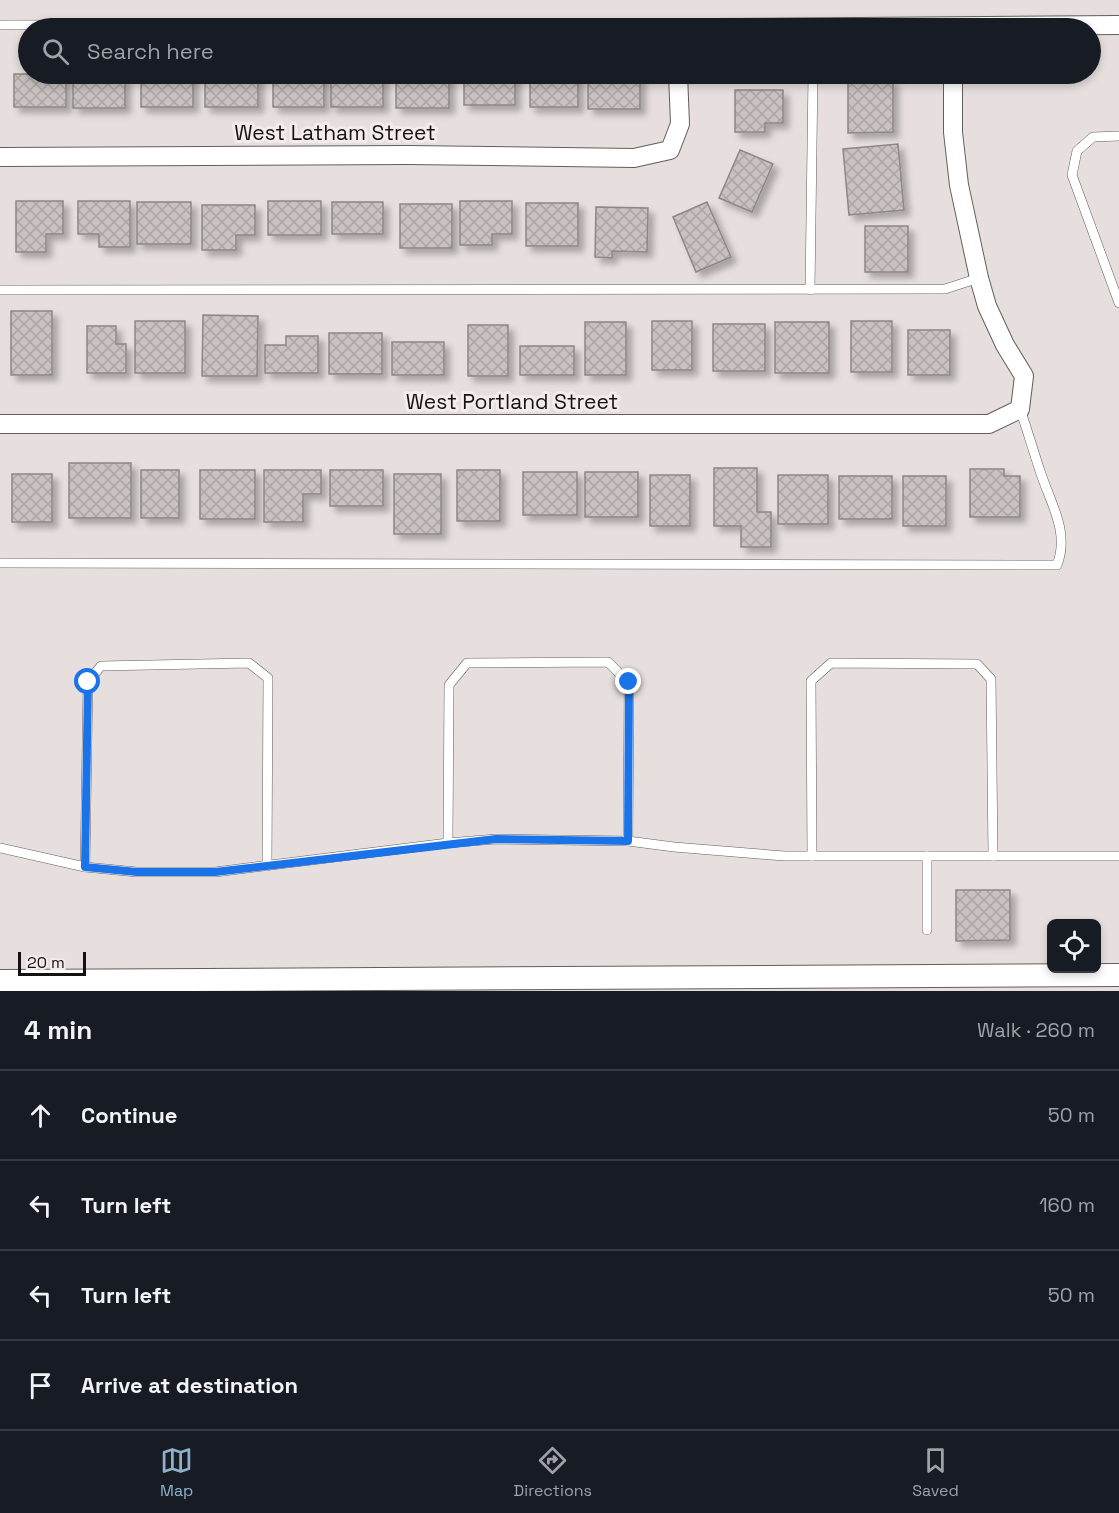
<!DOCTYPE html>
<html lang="en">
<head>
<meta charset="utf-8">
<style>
	:root { --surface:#171b24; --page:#242831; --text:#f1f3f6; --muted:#9ea1a6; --line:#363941; --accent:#8eb0c9 }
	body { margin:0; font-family:"Space Grotesk",sans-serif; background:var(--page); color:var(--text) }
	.controls { position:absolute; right:18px; bottom:18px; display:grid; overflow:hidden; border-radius:9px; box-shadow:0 3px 9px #0003 }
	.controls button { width:54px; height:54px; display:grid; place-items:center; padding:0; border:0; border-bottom:2px solid var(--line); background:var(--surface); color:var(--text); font:30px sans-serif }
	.scale { position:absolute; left:18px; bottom:15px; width:68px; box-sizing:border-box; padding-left:6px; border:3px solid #141212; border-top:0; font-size:16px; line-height:21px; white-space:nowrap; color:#141212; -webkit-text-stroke:4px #f3ecea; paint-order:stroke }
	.stop { position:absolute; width:18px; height:18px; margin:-14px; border:4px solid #1a73e8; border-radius:50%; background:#fff }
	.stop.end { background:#1a73e8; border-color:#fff; box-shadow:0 2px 6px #0008 }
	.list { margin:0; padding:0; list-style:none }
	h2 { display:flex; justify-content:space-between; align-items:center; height:78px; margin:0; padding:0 24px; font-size:26px }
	h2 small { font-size:20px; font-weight:400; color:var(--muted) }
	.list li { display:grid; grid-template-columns:39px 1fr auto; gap:18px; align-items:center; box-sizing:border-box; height:90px; padding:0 24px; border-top:2px solid var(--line) }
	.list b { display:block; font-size:22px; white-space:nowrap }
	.list em { font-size:20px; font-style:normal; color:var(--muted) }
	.icon { flex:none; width:33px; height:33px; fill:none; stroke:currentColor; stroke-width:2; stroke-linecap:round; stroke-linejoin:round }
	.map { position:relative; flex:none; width:1119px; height:991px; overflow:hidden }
	.search { position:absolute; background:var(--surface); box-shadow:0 3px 9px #0003; left:18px; right:18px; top:18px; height:66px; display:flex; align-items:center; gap:15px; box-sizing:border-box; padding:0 21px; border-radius:33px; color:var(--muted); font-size:22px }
	.sheet { height:438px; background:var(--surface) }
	nav { display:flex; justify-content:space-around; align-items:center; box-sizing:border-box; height:84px; border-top:2px solid var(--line); background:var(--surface); font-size:16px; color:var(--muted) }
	nav a { display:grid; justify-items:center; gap:3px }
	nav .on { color:var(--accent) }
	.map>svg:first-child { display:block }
	.building { fill:url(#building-cross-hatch); stroke:#8d8785; stroke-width:1.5; filter:url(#shadow) }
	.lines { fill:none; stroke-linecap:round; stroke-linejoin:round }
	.service-casing { stroke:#635e5c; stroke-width:10 }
	.minor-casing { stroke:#635e5c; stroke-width:20 }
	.tertiary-casing { stroke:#635e5c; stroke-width:24 }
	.service { stroke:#fff; stroke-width:9 }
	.minor { stroke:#fff; stroke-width:18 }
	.tertiary { stroke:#fff; stroke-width:22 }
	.route { stroke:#1a73e8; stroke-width:8 }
	.labels { text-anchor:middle; stroke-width:6; stroke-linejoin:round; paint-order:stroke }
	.street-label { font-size:21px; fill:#141212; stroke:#f3ecea }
</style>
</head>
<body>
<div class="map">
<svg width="1119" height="991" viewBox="0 0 1119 991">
	<defs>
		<pattern id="building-cross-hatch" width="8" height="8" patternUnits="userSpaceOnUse" patternTransform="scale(1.5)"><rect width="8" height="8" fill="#c8c1bf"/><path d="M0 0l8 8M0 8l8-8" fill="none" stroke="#aba5a3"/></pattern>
		<filter id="shadow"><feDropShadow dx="5.5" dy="5.5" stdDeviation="3" flood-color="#0004"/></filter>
	</defs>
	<rect width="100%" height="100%" fill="#e6dfdd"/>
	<g class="building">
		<rect x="14" y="74" width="52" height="33"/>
		<path d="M73,74H107V76H125V108H73Z"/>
		<rect x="141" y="74" width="52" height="33"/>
		<path d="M226,74H258V107H205V76H226Z"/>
		<rect x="273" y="74" width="51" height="33"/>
		<path d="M343,74L383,75V107H331V76H343Z"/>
		<rect x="396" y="74" width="53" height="34"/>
		<rect x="464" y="74" width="51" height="31"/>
		<path d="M550,74H578V107H530V76H550Z"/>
		<path d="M588,74H624V77H640V109H588Z"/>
		<path d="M848,80H893V132L848,133Z"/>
		<path d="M735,90H783V123H765V132H735Z"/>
		<path d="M898,144L904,210L849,215L843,149Z"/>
		<path d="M740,150L773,164L752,212L719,198Z"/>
		<path d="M16,201H63V234H46V252H16Z"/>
		<path d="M78,201H130V247H99V234H78Z"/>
		<rect x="268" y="201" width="53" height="34"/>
		<path d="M460,201H512V234H492V245H460Z"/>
		<rect x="137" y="202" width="54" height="42"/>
		<rect x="332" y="202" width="51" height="32"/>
		<path d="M707,202L731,257L696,272L673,217Z"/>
		<rect x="526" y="203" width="52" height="43"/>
		<rect x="400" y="204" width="52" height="44"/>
		<path d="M202,205H255V235H236V250H202Z"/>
		<path d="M596,207L648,208L647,252L612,251V258L595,257Z"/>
		<rect x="865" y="226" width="43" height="46"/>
		<rect x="11" y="311" width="41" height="64"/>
		<path d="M203,315L258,316L257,376H202Z"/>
		<rect x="135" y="321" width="50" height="52"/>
		<rect x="652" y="321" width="40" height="49"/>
		<rect x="851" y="321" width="41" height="51"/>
		<rect x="585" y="322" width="41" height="53"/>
		<rect x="775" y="322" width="54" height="51"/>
		<rect x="713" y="324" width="52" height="47"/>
		<rect x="468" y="325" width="40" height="51"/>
		<path d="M87,326H116V344H126V373H87Z"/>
		<rect x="908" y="330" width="42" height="45"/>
		<rect x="329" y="333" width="53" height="41"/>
		<path d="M286,336H318V373H265V345H286Z"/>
		<rect x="392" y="342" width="52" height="33"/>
		<rect x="520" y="346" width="54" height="29"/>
		<rect x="69" y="463" width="62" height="55"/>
		<path d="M714,468H757V512H771V547H741V526H714Z"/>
		<path d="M970,469H1004V476H1020V517H970Z"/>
		<rect x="141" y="470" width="38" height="48"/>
		<rect x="200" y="470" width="55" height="49"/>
		<path d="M264,470H321V494H303V522H264Z"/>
		<rect x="330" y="470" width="53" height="36"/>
		<rect x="457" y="470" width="43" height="51"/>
		<rect x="523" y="472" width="54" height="43"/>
		<rect x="585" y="472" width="53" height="45"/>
		<rect x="12" y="474" width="40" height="48"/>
		<rect x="394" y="474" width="47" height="60"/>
		<rect x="650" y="475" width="40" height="51"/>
		<rect x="778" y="475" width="50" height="49"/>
		<rect x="839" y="476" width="53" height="43"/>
		<rect x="903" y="476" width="43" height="50"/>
		<path d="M956,890H1010V940L956,941Z"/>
	</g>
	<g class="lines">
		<g class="service-casing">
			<g id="service">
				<path d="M0,25L651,24L665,26L669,28"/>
				<path d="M1119,136L1093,137L1077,151L1072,175L1119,303"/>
				<path d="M0,290L945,289L979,278"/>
				<path d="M810,290L813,74"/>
				<path d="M0,563L1057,565C1070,532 1050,502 1040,471C1033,450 1027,429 1020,409"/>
				<path d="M448,843L449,685L467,663L608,662L629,683L628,841"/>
				<path d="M0,848L85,867L137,872H215L448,843L496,839L628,841L674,847L784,856H1119"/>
				<path d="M812,856L811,681L831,663L977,664L991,679L993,856"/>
				<path d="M927,856V930"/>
				<path d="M85,867L88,682L101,666L249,663L268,678L267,866"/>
			</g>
		</g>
		<g class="minor-casing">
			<g id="minor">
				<path d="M714,28L1119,25"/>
				<path d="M0,157L408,155L634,158L670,150L680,124L678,74"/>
				<path d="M0,424H989L1020,409L1024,376L1005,345L987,306L979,278L959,185L953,132V74"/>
			</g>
		</g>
		<g class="tertiary-casing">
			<path id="tertiary" d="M0,981L1119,975"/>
		</g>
		<use href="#service" class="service"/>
		<use href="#minor" class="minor"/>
		<use href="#tertiary" class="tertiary"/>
	</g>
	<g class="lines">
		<path class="route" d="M88,682L85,867L137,872H215L496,839L628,841L629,682"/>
	</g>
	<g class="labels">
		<g class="street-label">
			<text x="335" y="140">West Latham Street</text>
			<text x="512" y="409">West Portland Street</text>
		</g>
	</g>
</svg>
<div class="controls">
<button><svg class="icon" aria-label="locate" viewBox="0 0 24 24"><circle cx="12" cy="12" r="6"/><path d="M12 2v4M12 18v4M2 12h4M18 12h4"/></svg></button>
</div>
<div class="scale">20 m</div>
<div class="stop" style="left:88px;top:682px"></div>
<div class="stop end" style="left:629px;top:682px"></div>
<div class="search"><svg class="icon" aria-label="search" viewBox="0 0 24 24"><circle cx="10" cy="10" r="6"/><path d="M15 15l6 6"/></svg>Search here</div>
</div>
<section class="sheet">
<h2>4 min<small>Walk · 260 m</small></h2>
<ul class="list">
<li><svg class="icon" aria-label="ahead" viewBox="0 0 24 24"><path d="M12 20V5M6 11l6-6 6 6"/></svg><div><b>Continue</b></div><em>50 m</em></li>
<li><svg class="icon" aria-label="left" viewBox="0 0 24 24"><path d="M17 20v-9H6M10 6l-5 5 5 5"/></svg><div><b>Turn left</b></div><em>160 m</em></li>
<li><svg class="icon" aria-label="left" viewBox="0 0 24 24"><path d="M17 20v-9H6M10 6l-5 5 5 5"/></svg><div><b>Turn left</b></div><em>50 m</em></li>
<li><svg class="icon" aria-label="arrive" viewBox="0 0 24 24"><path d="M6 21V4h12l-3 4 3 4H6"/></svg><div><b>Arrive at destination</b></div></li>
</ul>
</section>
<nav>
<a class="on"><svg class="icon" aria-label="map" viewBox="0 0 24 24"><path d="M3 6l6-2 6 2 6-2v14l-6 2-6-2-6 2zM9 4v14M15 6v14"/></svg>Map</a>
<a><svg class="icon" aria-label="directions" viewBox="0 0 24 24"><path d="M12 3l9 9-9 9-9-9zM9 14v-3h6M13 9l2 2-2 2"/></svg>Directions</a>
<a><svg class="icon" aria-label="saved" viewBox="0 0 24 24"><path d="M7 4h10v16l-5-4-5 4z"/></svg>Saved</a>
</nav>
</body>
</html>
